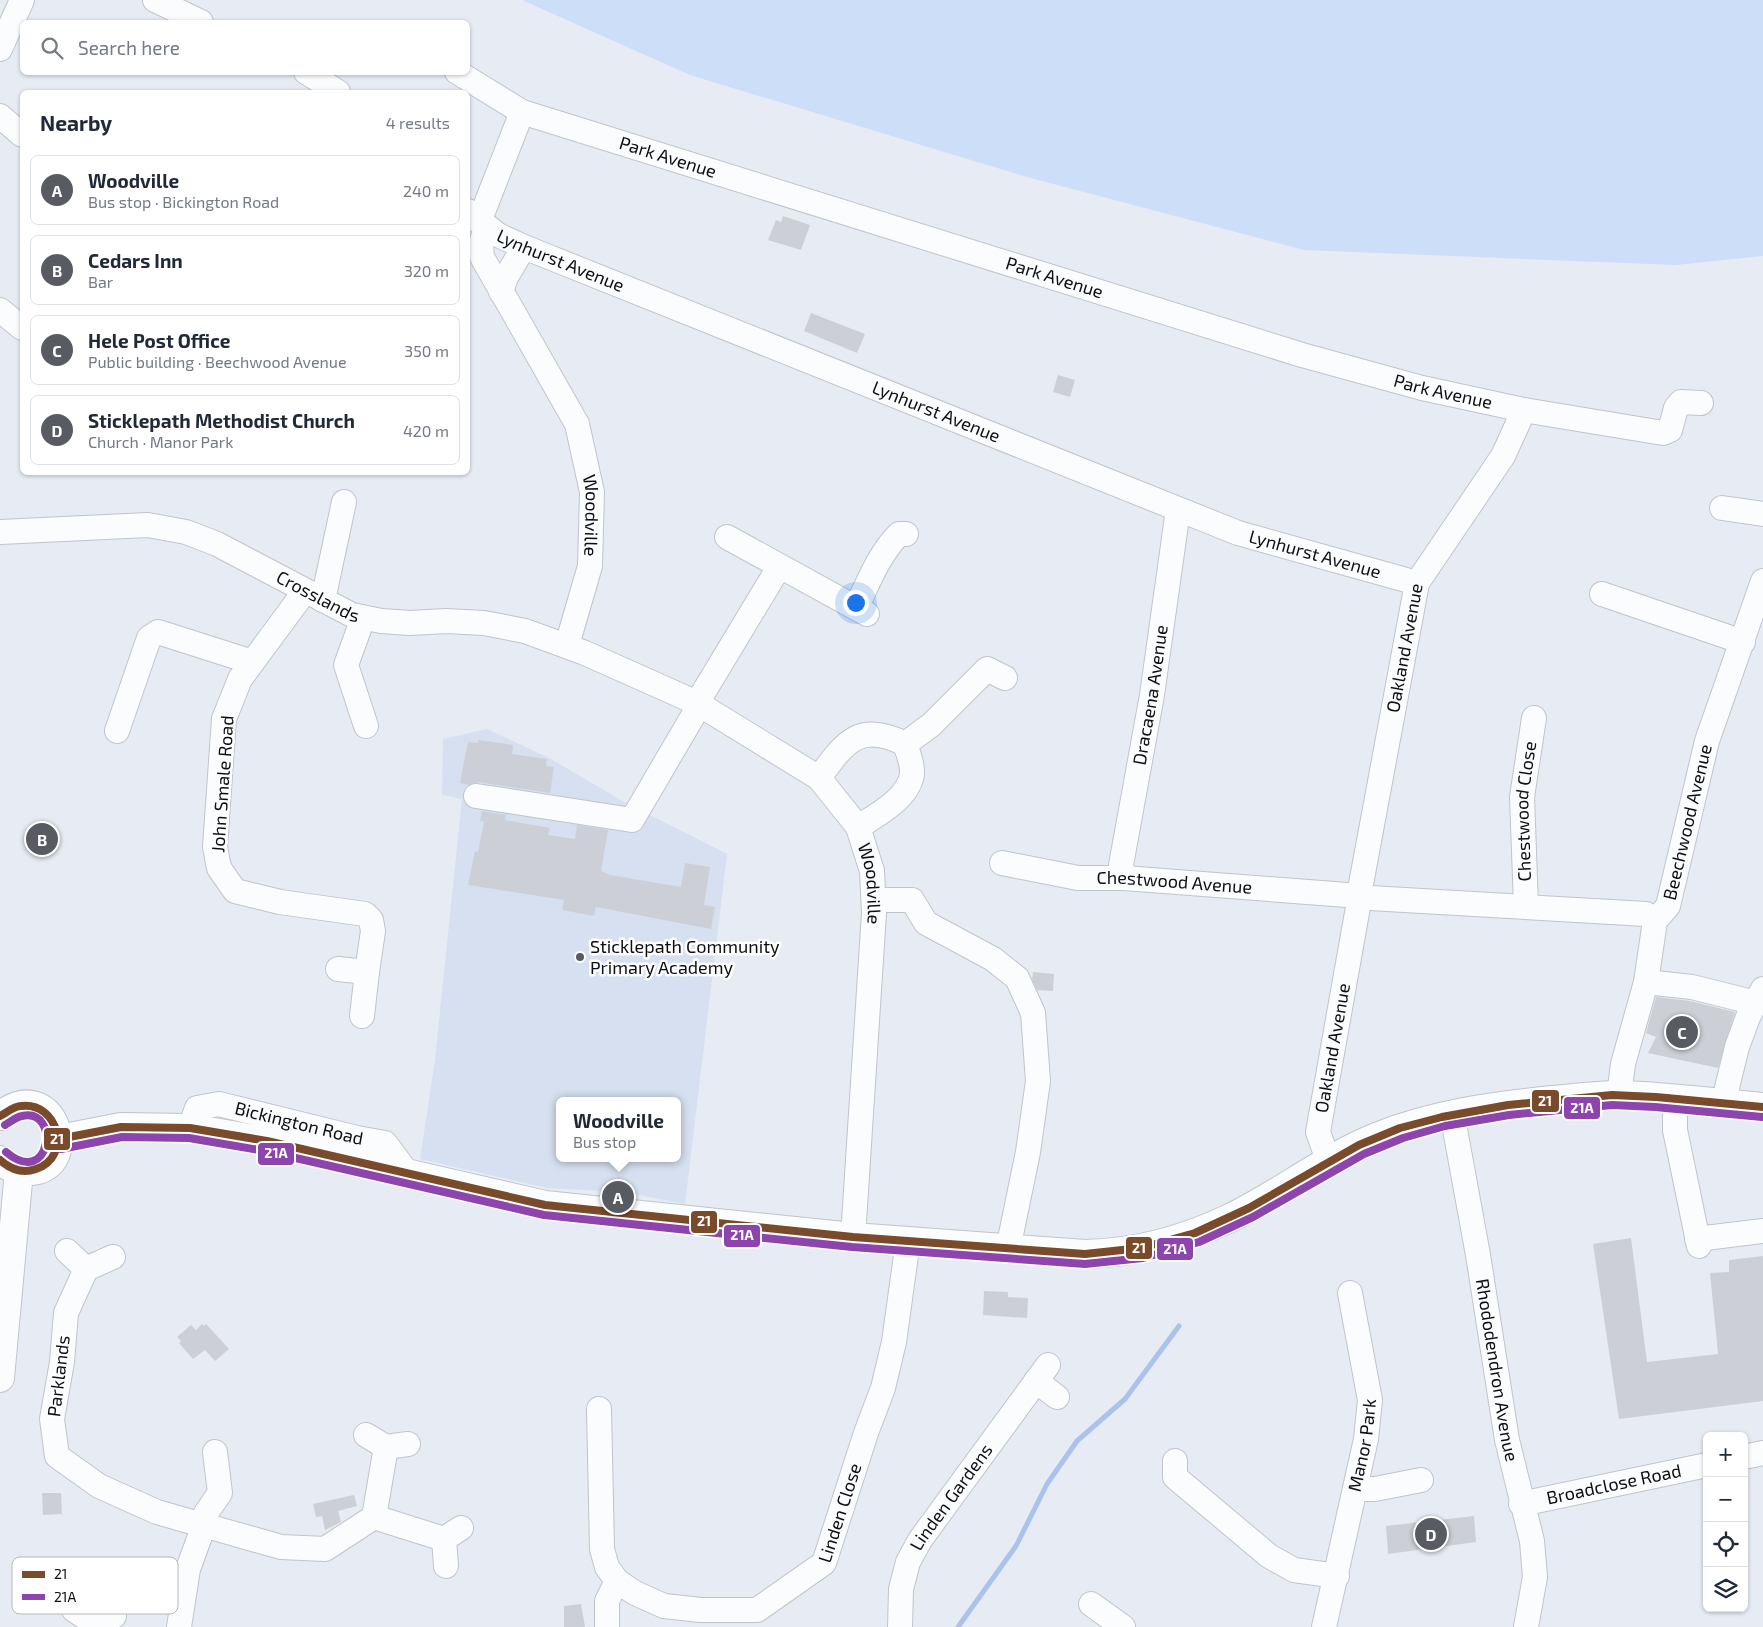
<!DOCTYPE html>
<html lang="en">
<head>
<meta charset="utf-8">
<style>
	:root { --surface:#fff; --page:#f6f6f7; --text:#1f2937; --muted:#747a83; --line:#e0e1e3; --accent:#585b62 }
	body { margin:0; font-family:"Exo 2",sans-serif; background:var(--page); color:var(--text) }
	.controls { position:absolute; right:15px; bottom:15px; display:grid; overflow:hidden; border-radius:8px; box-shadow:0 1px 4px #0004 }
	.controls button { width:45px; height:45px; display:grid; place-items:center; padding:0; border:0; border-bottom:1px solid var(--line); background:var(--surface); color:var(--text); font:25px sans-serif }
	.you { position:absolute; left:855px; top:602px; width:18px; height:18px; margin:-12px; border:4px solid #fff; border-radius:50%; background:#1a73e8; box-shadow:0 0 0 8px #1a73e833 }
	.badge { display:grid; place-items:center; width:32px; height:32px; border-radius:50%; background:var(--accent); color:#fff; font-size:16px; font-weight:700 }
	.pin { position:absolute; translate:-50% -50%; border:2px solid #fff; box-shadow:0 1px 5px #0006 }
	.popup { position:absolute; left:556px; top:1097px; width:125px; height:65px; box-sizing:border-box; display:grid; place-content:center; border-radius:8px; background:var(--surface); filter:drop-shadow(0 1px 4px #0005); font-size:16px; white-space:nowrap; color:var(--muted) }
	.popup b { font-size:19px; color:var(--text) }
	.popup::after { content:''; position:absolute; left:50%; top:100%; margin-left:-10px; border:10px solid transparent; border-top-color:var(--surface) }
	.list { margin:0; padding:0; list-style:none }
	h2 { display:flex; justify-content:space-between; align-items:center; height:65px; margin:0; padding:0 20px; font-size:21px }
	h2 small { font-size:16px; font-weight:400; color:var(--muted) }
	.list li { display:grid; grid-template-columns:32px 1fr auto; gap:15px; align-items:center; box-sizing:border-box; height:70px; margin:0 10px 10px; padding:0 10px; border:1px solid var(--line); border-radius:8px }
	.list b { display:block; font-size:19px; white-space:nowrap }
	.list p { margin:0; font-size:16px; white-space:nowrap; color:var(--muted) }
	.list em { font-size:16px; font-style:normal; color:var(--muted) }
	.icon { flex:none; width:28px; height:28px; fill:none; stroke:currentColor; stroke-width:2; stroke-linecap:round; stroke-linejoin:round }
	.map { position:relative; flex:none; width:1763px; height:1627px; overflow:hidden }
	.search { position:absolute; background:var(--surface); box-shadow:0 1px 4px #0004; left:20px; top:20px; width:450px; height:55px; display:flex; align-items:center; gap:12px; box-sizing:border-box; padding:0 18px; border-radius:8px; color:var(--muted); font-size:19px }
	.panel { position:absolute; background:var(--surface); box-shadow:0 1px 4px #0004; left:20px; top:90px; width:450px; height:385px; border-radius:8px }
	.map>svg:first-child { display:block }
	.built { fill:#d6e0f0; fill-rule:evenodd }
	.green { fill:#cddef9 }
	.lines { fill:none; stroke-linecap:round; stroke-linejoin:round }
	.stream { stroke:#aac3ec; stroke-width:5 }
	.building { fill:#ccd0d6 }
	.minor-casing { stroke:#c1c4cb; stroke-width:26 }
	.major-casing { stroke:#c1c4cb; stroke-width:30 }
	.minor { stroke:#fbfcfd; stroke-width:24 }
	.major { stroke:#fbfcfd; stroke-width:28 }
	.bus-1-casing { stroke:#fff; stroke-width:11 }
	.bus-2-casing { stroke:#fff; stroke-width:11 }
	.bus-1 { stroke:#7a4b2a; stroke-width:8 }
	.bus-2 { stroke:#8e44ad; stroke-width:8 }
	.poi-dot { fill:#585b62; stroke:#fff; stroke-width:2 }
	.labels { text-anchor:middle; stroke-width:5; stroke-linejoin:round; paint-order:stroke }
	.street-label { font-size:18px; fill:#0b0e13; stroke:#fff }
	.poi-label { font-size:18px; fill:#0b0e13; stroke:#fff; text-anchor:start }
	.key { fill:#fff; stroke:#b6b7b8; stroke-width:1 }
	.key-label { font-size:14px; fill:#0b0e13 }
	.line-badge { stroke:#fff; stroke-width:2 }
	.badge-label { font-size:14px; text-anchor:middle; font-weight:bold; fill:#fff }
</style>
</head>
<body>
<div class="map">
<svg width="1763" height="1627" viewBox="0 0 1763 1627">
	<rect width="100%" height="100%" fill="#e6ebf4"/>
	<path class="built" d="M487,729L549,758L626,803L727,854L685,1204L624,1192L547,1188L420,1159L435,1060L462,799L442,795L443,739ZM559,1101H677V1158H559Z"/>
	<path class="green" d="M522,0H1763V256L1675,265L1304,250L1027,177L690,75Z"/>
	<g class="lines">
		<path class="stream" d="M958,1627L1016,1546L1047,1484L1077,1441L1125,1399L1179,1326"/>
	</g>
	<g class="building">
		<path d="M783,216L810,225L801,250L768,240L776,220L781,222Z"/>
		<path d="M811,313L865,334L857,353L804,331Z"/>
		<path d="M1058,375L1075,380L1070,397L1053,392Z"/>
		<path d="M478,740L513,745L512,754L547,759L546,766L554,767L550,793L478,782L469,785L460,783L468,742L478,743Z"/>
		<path d="M482,811L506,815L505,820L550,828L548,835L575,839L577,825L608,830L601,871L610,875L681,887L685,863L710,867L704,905L715,907L711,929L596,907L594,916L562,910L564,900L468,885L475,851L478,852L484,822L480,821Z"/>
		<path d="M1033,972L1054,974L1053,991L1037,990L1032,979Z"/>
		<path d="M1656,997L1690,1001L1735,1012L1718,1068L1648,1053L1656,1037L1646,1033Z"/>
		<path d="M1631,1238L1647,1362L1718,1354L1710,1273L1729,1272V1260L1763,1256V1401L1619,1419L1593,1244Z"/>
		<path d="M984,1291L1008,1292V1297L1028,1298L1027,1318L983,1315Z"/>
		<path d="M202,1324L204,1326L206,1324L229,1349L215,1361L205,1350L193,1359L179,1343L181,1341L177,1337L191,1325L196,1330Z"/>
		<path d="M42,1493H61L62,1514L43,1515Z"/>
		<path d="M354,1495L357,1506L338,1511L341,1522L325,1530L322,1516L316,1517L313,1504Z"/>
		<path d="M1474,1516L1476,1542L1388,1554L1386,1526Z"/>
		<path d="M581,1604L585,1627H564V1606Z"/>
	</g>
	<g class="lines">
		<g class="minor-casing">
			<g id="minor">
				<path d="M155,0L201,22"/>
				<path d="M0,49L22,0"/>
				<path d="M306,72L338,92"/>
				<path id="s1" d="M457,72L522,112L1302,355L1422,388L1524,410L1663,433L1670,430L1676,408L1681,402L1701,403"/>
				<path d="M0,116L22,135"/>
				<path id="s2" d="M468,211L498,235L524,247L1238,533L1417,583"/>
				<path d="M479,222L522,112"/>
				<path id="s3" d="M486,227L481,244L482,257L577,424L592,492L590,566L567,645"/>
				<path d="M501,292L506,277L524,247"/>
				<path d="M0,310L22,328"/>
				<path d="M1722,508L1763,514"/>
				<path id="s4" d="M0,532L148,525L186,532L217,544L352,615L381,621L410,623L446,621L484,623L525,631L585,653L697,703L819,778L858,827L872,871L874,913L853,1237"/>
				<path d="M727,537L867,614"/>
				<path d="M305,591L240,679L224,719L215,847L219,868L235,891L280,902L365,914L371,920L373,931L367,972L338,969"/>
				<path d="M1602,594L1743,642"/>
				<path d="M323,600L344,502"/>
				<path d="M856,608C868,583 879,554 899,534H906"/>
				<path d="M363,618L346,665L366,726"/>
				<path d="M697,703L779,567"/>
				<path d="M117,731L149,638L158,632L252,662"/>
				<path d="M905,744L931,725L987,669L1005,678"/>
				<path d="M819,778C845,742 859,721 905,744C908,753 913,764 912,774C909,798 877,815 858,827"/>
				<path d="M476,796L632,820L700,704"/>
				<path id="s5" d="M1002,863L1078,878H1124L1347,895"/>
				<path id="s6" d="M1124,878L1121,865L1152,695L1178,510"/>
				<path id="s7" d="M1361,884L1417,583L1503,456L1524,410"/>
				<path d="M1370,898L1646,914L1655,921"/>
				<path d="M874,900H912L926,923L993,959L1017,978L1033,1013L1038,1081L1028,1152L1008,1249"/>
				<path id="s8" d="M1526,906L1522,797L1534,718"/>
				<path d="M1646,982L1692,987L1756,1003"/>
				<path d="M362,1016L367,972"/>
				<path id="s9" d="M1619,1095L1623,1064L1646,982L1655,921L1668,906L1707,741L1763,581"/>
				<path d="M1675,1099V1130L1699,1246"/>
				<path d="M1723,1104L1737,1047L1748,1017L1763,989"/>
				<path id="s10" d="M1452,1113L1478,1255L1507,1440L1532,1541L1535,1577L1526,1627"/>
				<path id="s11" d="M190,1128L197,1108L219,1104L357,1138L385,1143L408,1174"/>
				<path id="s12" d="M1328,1160L1318,1132L1358,907"/>
				<path d="M1697,1239L1763,1231"/>
				<path d="M67,1251L86,1269"/>
				<path d="M113,1257L86,1269L66,1313L62,1362L52,1419L57,1456L99,1486L157,1512L192,1522"/>
				<path d="M1036,1381L1057,1397"/>
				<path d="M599,1409L602,1549L607,1567L617,1581L607,1601V1627"/>
				<path d="M366,1435L386,1447L408,1444"/>
				<path d="M1744,1457L1763,1453"/>
				<path d="M1175,1461V1477L1269,1556L1294,1570L1337,1576"/>
				<path d="M1356,1489H1375L1421,1480"/>
				<path id="s13" d="M1521,1504L1707,1465"/>
				<path d="M206,1513L220,1493L215,1452"/>
				<path d="M374,1517L444,1539"/>
				<path d="M214,1528L281,1547L325,1549L374,1517L386,1447"/>
				<path d="M446,1566L444,1539L461,1528"/>
				<path id="s14" d="M617,1581L635,1593L664,1606L701,1610H757L824,1563L866,1433L883,1388L894,1342L908,1241"/>
				<path d="M1091,1604L1123,1627"/>
				<path d="M74,1610L94,1623L114,1616"/>
				<path d="M179,1627L188,1569L200,1536"/>
				<path id="s15" d="M900,1627L901,1589L908,1562L920,1540L1048,1365"/>
				<path id="s16" d="M1324,1627L1366,1439L1370,1400L1350,1293"/>
			</g>
		</g>
		<g class="major-casing">
			<g id="major">
				<path d="M0,1116C54,1072 82,1168 31,1171C18,1172 10,1169 0,1160"/>
				<path d="M59,1139L121,1127L190,1128L267,1141L545,1205L853,1237L1085,1254C1136,1253 1184,1240 1230,1218C1281,1193 1326,1157 1379,1136C1434,1114 1493,1106 1552,1100C1574,1098 1598,1095 1620,1095C1668,1096 1715,1103 1763,1107"/>
				<path d="M0,1378L19,1171"/>
			</g>
		</g>
		<use href="#minor" class="minor"/>
		<use href="#major" class="major"/>
		<g class="bus-1-casing">
			<g id="bus-1">
				<path d="M0,1116C6,1113 14,1106 21,1106C58,1101 73,1157 36,1169C22,1174 10,1169 0,1160"/>
				<path d="M59,1139L121,1127L190,1128L267,1141L545,1205L853,1237L1085,1254L1141,1248L1195,1233L1249,1208L1359,1145L1400,1128L1442,1117L1508,1105L1612,1095L1656,1097L1763,1107"/>
			</g>
		</g>
		<g class="bus-2-casing">
			<g id="bus-2">
				<path d="M5,1125C10,1122 16,1117 22,1116C61,1107 51,1190 6,1152"/>
				<path d="M61,1149L122,1137L189,1138L265,1151L544,1215L852,1247L1085,1264L1143,1258L1199,1242L1253,1217L1364,1154L1403,1138L1445,1126L1509,1115L1612,1105L1655,1107L1762,1117"/>
			</g>
		</g>
		<use href="#bus-1" class="bus-1"/>
		<use href="#bus-2" class="bus-2"/>
	</g>
	<circle class="poi-dot" cx="580" cy="957" r="5"/>
	<g class="labels">
		<g class="street-label">
			<text dy="6" stroke="none"><textPath href="#s1" startOffset="229">Park Avenue</textPath></text>
			<text dy="6" stroke="none"><textPath href="#s2" startOffset="106">Lynhurst Avenue</textPath></text>
			<text dy="6" stroke="none"><textPath href="#s1" startOffset="634">Park Avenue</textPath></text>
			<text dy="6" stroke="none"><textPath href="#s1" startOffset="1039">Park Avenue</textPath></text>
			<text dy="6" stroke="none"><textPath href="#s2" startOffset="511">Lynhurst Avenue</textPath></text>
			<text dy="6" stroke="none"><textPath href="#s3" startOffset="316">Woodville</textPath></text>
			<text dy="6" stroke="none"><textPath href="#s2" startOffset="916">Lynhurst Avenue</textPath></text>
			<text dy="6" stroke="none"><textPath href="#s4" startOffset="334">Crosslands</textPath></text>
			<text dy="6" stroke="none"><textPath href="#s7" startOffset="240">Oakland Avenue</textPath></text>
			<text dy="6" stroke="none"><textPath href="#s6" startOffset="186">Dracaena Avenue</textPath></text>
			<text transform="translate(223 784) rotate(-86)" y="6">John Smale Road</text>
			<text dy="6" stroke="none"><textPath href="#s8" startOffset="95">Chestwood Close</textPath></text>
			<text dy="6" stroke="none"><textPath href="#s9" startOffset="284">Beechwood Avenue</textPath></text>
			<text dy="6" stroke="none"><textPath href="#s4" startOffset="998">Woodville</textPath></text>
			<text dy="6" stroke="none"><textPath href="#s5" startOffset="174">Chestwood Avenue</textPath></text>
			<text dy="6" stroke="none"><textPath href="#s12" startOffset="115">Oakland Avenue</textPath></text>
			<text dy="6" stroke="none"><textPath href="#s11" startOffset="126">Bickington Road</textPath></text>
			<text dy="6" stroke="none"><textPath href="#s10" startOffset="261">Rhododendron Avenue</textPath></text>
			<text transform="translate(59 1376) rotate(-83)" y="6">Parklands</text>
			<text dy="6" stroke="none"><textPath href="#s16" startOffset="186">Manor Park</textPath></text>
			<text dy="6" stroke="none"><textPath href="#s13" startOffset="95">Broadclose Road</textPath></text>
			<text dy="6" stroke="none"><textPath href="#s15" startOffset="144">Linden Gardens</textPath></text>
			<text dy="6" stroke="none"><textPath href="#s14" startOffset="281">Linden Close</textPath></text>
		</g>
		<g class="poi-label">
			<text x="590" y="953">Sticklepath Community<tspan x="590" dy="21">Primary Academy</tspan></text>
		</g>
	</g>
	<rect x="12" y="1557" width="166" height="57" rx="8" class="key"/>
	<rect x="22" y="1571" width="23" height="7" fill="#7a4b2a"/>
	<rect x="22" y="1594" width="23" height="6" fill="#8e44ad"/>
	<g class="key-label">
		<text x="54" y="1579">21</text>
		<text x="54" y="1602">21A</text>
	</g>
	<g class="line-badge">
		<rect x="1531" y="1089" width="29" height="24" rx="5" fill="#7a4b2a"/>
		<rect x="1563" y="1096" width="38" height="24" rx="5" fill="#8e44ad"/>
		<rect x="43" y="1127" width="28" height="24" rx="5" fill="#7a4b2a"/>
		<rect x="257" y="1142" width="38" height="24" rx="5" fill="#8e44ad"/>
		<rect x="690" y="1210" width="28" height="24" rx="5" fill="#7a4b2a"/>
		<rect x="723" y="1224" width="38" height="24" rx="5" fill="#8e44ad"/>
		<rect x="1125" y="1236" width="28" height="24" rx="5" fill="#7a4b2a"/>
		<rect x="1156" y="1237" width="38" height="24" rx="5" fill="#8e44ad"/>
	</g>
	<g class="badge-label">
		<text x="1545" y="1106">21</text>
		<text x="1582" y="1113">21A</text>
		<text x="57" y="1144">21</text>
		<text x="276" y="1158">21A</text>
		<text x="704" y="1226">21</text>
		<text x="742" y="1240">21A</text>
		<text x="1139" y="1253">21</text>
		<text x="1175" y="1254">21A</text>
	</g>
</svg>
<div class="controls">
<button>+</button>
<button>−</button>
<button><svg class="icon" aria-label="locate" viewBox="0 0 24 24"><circle cx="12" cy="12" r="6"/><path d="M12 2v4M12 18v4M2 12h4M18 12h4"/></svg></button>
<button><svg class="icon" aria-label="layers" viewBox="0 0 24 24"><path d="M12 4l9 5-9 5-9-5zM3 14l9 5 9-5"/></svg></button>
</div>
<div class="you"></div>
<div class="pin badge" style="left:618px;top:1197px">A</div>
<div class="popup"><b>Woodville</b>Bus stop</div>
<div class="pin badge" style="left:42px;top:839px">B</div>
<div class="pin badge" style="left:1682px;top:1032px">C</div>
<div class="pin badge" style="left:1431px;top:1534px">D</div>
<div class="search"><svg class="icon" aria-label="search" viewBox="0 0 24 24"><circle cx="10" cy="10" r="6"/><path d="M15 15l6 6"/></svg>Search here</div>
<section class="panel">
<h2>Nearby<small>4 results</small></h2>
<ul class="list">
<li><span class="badge">A</span><div><b>Woodville</b><p>Bus stop · Bickington Road</p></div><em>240 m</em></li>
<li><span class="badge">B</span><div><b>Cedars Inn</b><p>Bar</p></div><em>320 m</em></li>
<li><span class="badge">C</span><div><b>Hele Post Office</b><p>Public building · Beechwood Avenue</p></div><em>350 m</em></li>
<li><span class="badge">D</span><div><b>Sticklepath Methodist Church</b><p>Church · Manor Park</p></div><em>420 m</em></li>
</ul>
</section>
</div>
</body>
</html>
